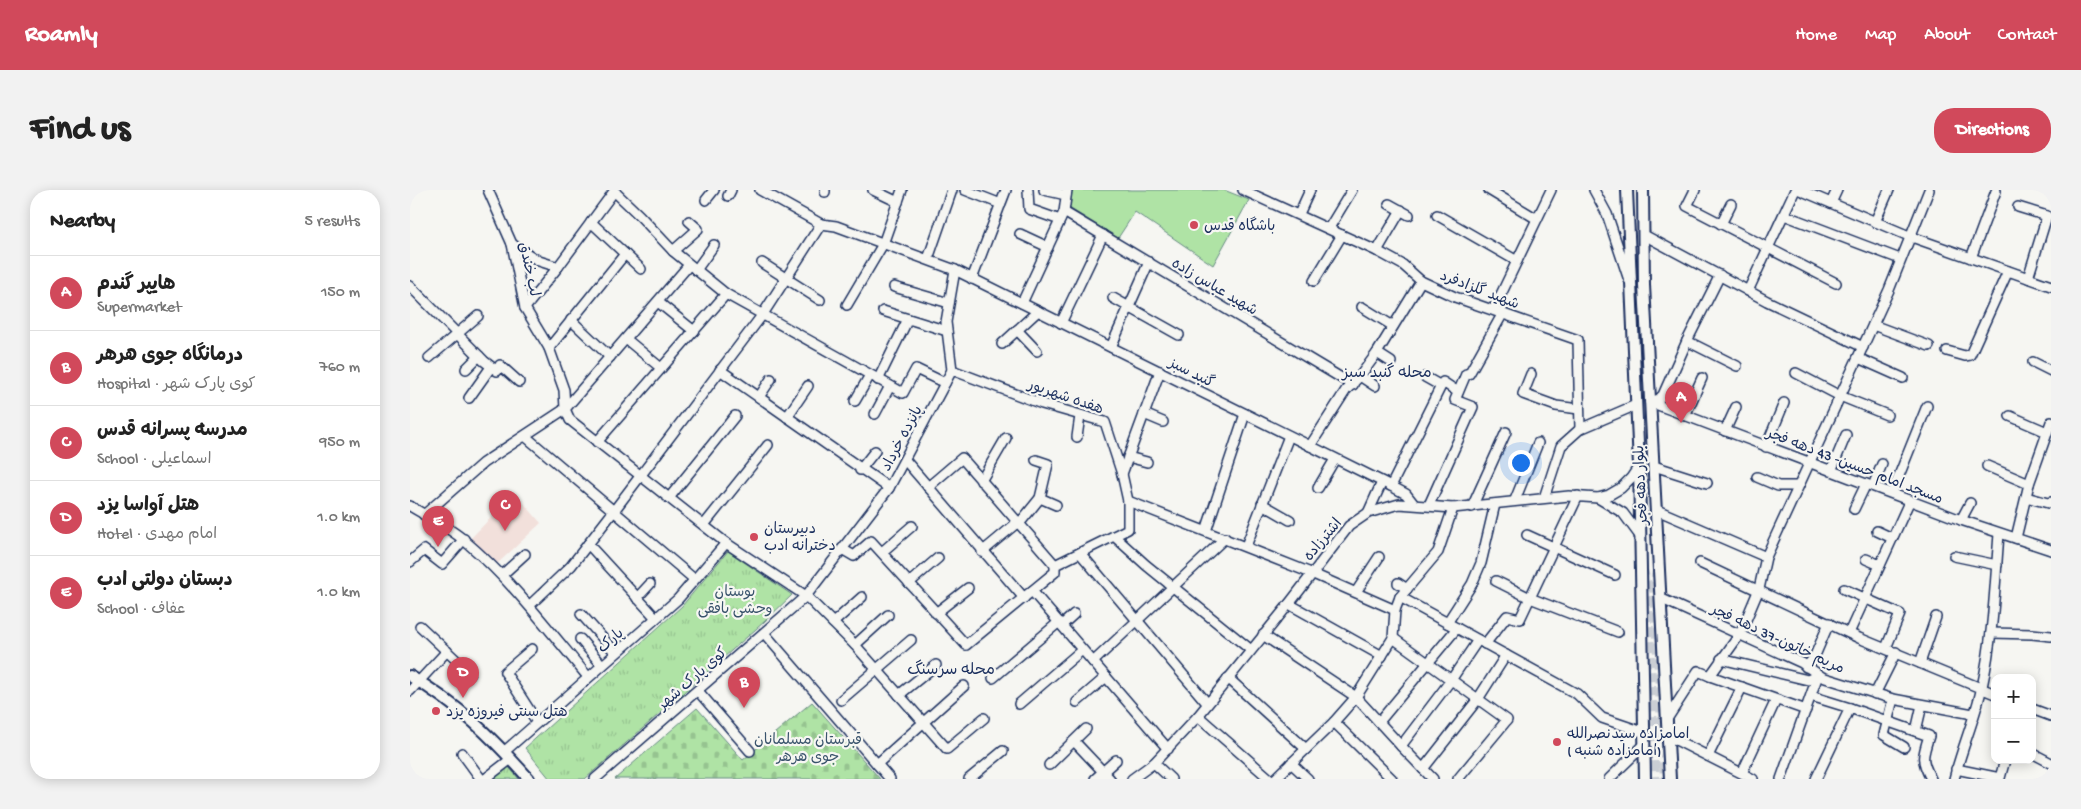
<!DOCTYPE html>
<html lang="en">
<head>
<meta charset="utf-8">
<style>
	:root { --surface:#fff; --page:#f2f2f2; --text:#222; --muted:#767676; --line:#e0e0e0; --accent:#d1495b }
	body { margin:0; font-family:"Gochi Hand","Playpen Sans Arabic",sans-serif; background:var(--page); color:var(--text) }
	.controls { position:absolute; right:15px; bottom:15px; display:grid; overflow:hidden; border-radius:10px; box-shadow:0 2px 12px #0003 }
	.controls button { width:45px; height:45px; display:grid; place-items:center; padding:0; border:0; border-bottom:1px solid var(--line); background:var(--surface); color:var(--text); font:25px sans-serif }
	.you { position:absolute; left:1110px; top:272px; width:18px; height:18px; margin:-12px; border:4px solid #fff; border-radius:50%; background:#1a73e8; box-shadow:0 0 0 8px #1a73e833 }
	.badge { display:grid; place-items:center; width:32px; height:32px; border-radius:50%; background:var(--accent); color:#fff; font-size:16px; font-weight:700 }
	.pin { position:absolute; translate:-50% -41px; filter:drop-shadow(0 1px 2px #0008) }
	.pin::after { content:''; position:absolute; top:26px; width:18px; height:15px; background:inherit; clip-path:polygon(0 0,100% 0,50% 100%) }
	.list { margin:0; padding:0; list-style:none }
	h2 { display:flex; justify-content:space-between; align-items:center; height:65px; margin:0; padding:0 20px; font-size:21px }
	h2 small { font-size:16px; font-weight:400; color:var(--muted) }
	.list li { display:grid; grid-template-columns:32px 1fr auto; gap:15px; align-items:center; box-sizing:border-box; height:75px; padding:0 20px; border-top:1px solid var(--line) }
	.list b { display:block; font-size:19px; white-space:nowrap }
	.list p { margin:0; font-size:16px; white-space:nowrap; color:var(--muted) }
	.list em { font-size:16px; font-style:normal; color:var(--muted) }
	.map { position:relative; flex:none; width:1641px; height:589px; overflow:hidden; border-radius:20px }
	header { display:flex; align-items:center; gap:30px; box-sizing:border-box; height:70px; padding:0 25px; background:var(--accent); color:#fff }
	header strong { font-size:24px }
	nav { display:flex; gap:28px; margin-inline-start:auto; font-size:18px }
	.intro { display:flex; align-items:center; justify-content:space-between; box-sizing:border-box; height:120px; padding:0 30px }
	h1 { margin:0; font-size:35px }
	.button { padding:12px 22px; border-radius:20px; background:var(--accent); color:#fff; font-size:18px; font-weight:700 }
	main { display:flex; gap:30px; padding:0 30px }
	aside { flex:1; background:var(--surface); border-radius:20px; box-shadow:0 2px 12px #0003 }
	.map>svg:first-child { display:block }
	.built { fill:#f2e0db }
	.cemetery { fill:url(#cemetery-stones); stroke:#658982 }
	.park { fill:url(#park-tufts); stroke:#658982 }
	.garden { fill:#afe3a5; stroke:#658982 }
	.lines { fill:none; stroke-linecap:round; stroke-linejoin:round }
	.major-tunnel { stroke:#caced4; stroke-width:10; stroke-dasharray:10 5; stroke-linecap:butt }
	.minor-casing { stroke:#1b2f5e; stroke-width:12 }
	.major-casing { stroke:#1b2f5e; stroke-width:14 }
	.minor { stroke:#f6f6f2; stroke-width:9 }
	.major { stroke:#f6f6f2; stroke-width:10 }
	.poi-dot { fill:#d1495b; stroke:#f6f6f2; stroke-width:2 }
	.labels { text-anchor:middle; stroke-width:4.5; stroke-linejoin:round; paint-order:stroke }
	.poi-label { font-size:15px; fill:#1b2f5e; stroke:#f6f6f2; text-anchor:start }
	.street-label { font-size:15px; fill:#1b2f5e; stroke:#f6f6f2 }
	.park-label { font-size:15px; fill:#39536c; stroke:#f6f6f2 }
	.neighbourhood-label { font-size:16px; fill:#1b2f5e; stroke:#f6f6f2 }
</style>
</head>
<body>
<header>
<strong>Roamly</strong>
<nav><a>Home</a><a>Map</a><a>About</a><a>Contact</a></nav>
</header>
<div class="intro"><h1>Find us</h1><a class="button">Directions</a></div>
<main>
<aside>
<h2>Nearby<small>5 results</small></h2>
<ul class="list">
<li><span class="badge">A</span><div><b>هایپر گندم</b><p>Supermarket</p></div><em>150 m</em></li>
<li><span class="badge">B</span><div><b>درمانگاه جوی هرهر</b><p>Hospital · کوی پارک شهر</p></div><em>760 m</em></li>
<li><span class="badge">C</span><div><b>مدرسه پسرانه قدس</b><p>School · اسماعیلی</p></div><em>950 m</em></li>
<li><span class="badge">D</span><div><b>هتل آواسا یزد</b><p>Hotel · امام مهدی</p></div><em>1.0 km</em></li>
<li><span class="badge">E</span><div><b>دبستان دولتی ادب</b><p>School · عفاف</p></div><em>1.0 km</em></li>
</ul>
</aside>
<div class="map">
<svg width="1641" height="589" viewBox="0 0 1641 589">
	<defs>
		<pattern id="cemetery-stones" width="16" height="16" patternUnits="userSpaceOnUse" patternTransform="scale(1.25)"><rect width="16" height="16" fill="#afe3a5"/><path d="M2 7V4a2 2 0 0 1 4 0v3zM10 15v-3a2 2 0 0 1 4 0v3z" fill="#96c390"/></pattern>
		<pattern id="park-tufts" width="24" height="20" patternUnits="userSpaceOnUse" patternTransform="scale(1.25)"><rect width="24" height="20" fill="#afe3a5"/><path d="M3 7l-1-3M5 7V3M7 7l1-3M15 17l-1-3M17 17v-4M19 17l1-3" fill="none" stroke="#96c390"/></pattern>
	</defs>
	<rect width="100%" height="100%" fill="#f6f6f2"/>
	<filter id="ink" filterUnits="userSpaceOnUse"><feTurbulence type="fractalNoise" baseFrequency=".02" numOctaves="2"/><feDisplacementMap in="SourceGraphic" scale="10" xChannelSelector="R" yChannelSelector="G"/><feConvolveMatrix kernelMatrix="1 2 1 2 8 2 1 2 1" color-interpolation-filters="sRGB"/></filter>
	<g filter="url(#ink)">
		<path class="built" d="M105,303L131,333L86,375L60,349Z"/>
		<path class="cemetery" d="M402,512L470,589H205L287,518L333,570Z"/>
		<g class="park">
			<path d="M318,361L382,405L354,432L175,589H140L115,558L272,416Z"/>
			<path d="M97,575L109,589H78Z"/>
		</g>
		<path class="garden" d="M658,0H814L839,10L803,75L725,22L708,48L656,16Z"/>
		<g class="lines">
			<g class="major-tunnel">
				<path d="M1232,377L1237,394L1245,589"/>
				<path d="M1248,378L1244,394L1255,589"/>
			</g>
			<g class="minor-casing">
				<g id="minor">
					<path d="M78,0L102,54L115,118L139,158L154,200L155,219L160,230L316,353L396,406L445,455L537,559L574,528"/>
					<path d="M350,0L411,34L426,36L545,80L981,296L996,304L1003,313"/>
					<path d="M463,0L488,12"/>
					<path d="M555,0L591,14"/>
					<path d="M618,0L619,19L650,30"/>
					<path d="M634,0L656,5"/>
					<path d="M833,0L969,62L993,75L1011,91L1045,107L1168,150L1170,239"/>
					<path d="M1079,0L1127,29"/>
					<path d="M1184,0L1197,24L1219,90"/>
					<path d="M1285,0L1277,16L1426,93"/>
					<path d="M1390,0L1499,46L1641,96"/>
					<path d="M204,1L230,26L263,61L316,104L493,203L506,179L535,193"/>
					<path d="M415,2V0"/>
					<path d="M318,6L321,0"/>
					<path d="M296,10L304,0"/>
					<path d="M1421,13L1427,0"/>
					<path d="M979,14L999,25"/>
					<path d="M1608,17L1637,26L1618,88"/>
					<path d="M654,22L943,195"/>
					<path d="M889,24L900,0"/>
					<path d="M1027,25L1107,71"/>
					<path d="M1374,25L1490,69"/>
					<path d="M181,32L231,79"/>
					<path d="M1465,32L1479,0"/>
					<path d="M1311,34L1321,14"/>
					<path d="M919,38L942,0"/>
					<path d="M610,44L638,57"/>
					<path d="M1234,45L1357,111L1453,157"/>
					<path d="M102,54L129,71L148,77"/>
					<path d="M263,61L288,39L279,31"/>
					<path d="M967,61L991,20"/>
					<path d="M1561,68L1586,1"/>
					<path d="M518,69L542,0"/>
					<path d="M352,73L410,110"/>
					<path d="M286,80L304,55"/>
					<path d="M562,89L596,0"/>
					<path d="M904,91L932,45"/>
					<path d="M0,96L74,171L87,181L90,175L109,192"/>
					<path d="M484,97L539,113"/>
					<path d="M1338,101L1385,0"/>
					<path d="M703,108L769,145"/>
					<path d="M248,112L284,141"/>
					<path d="M612,113L654,22L657,0"/>
					<path d="M437,115L473,54L492,0"/>
					<path d="M952,117L983,136"/>
					<path d="M115,118L148,77L205,0"/>
					<path d="M1084,119L1141,0"/>
					<path d="M473,121L537,141"/>
					<path d="M161,130L200,167"/>
					<path d="M651,133L693,45"/>
					<path d="M1463,135L1519,156"/>
					<path d="M607,140L627,161"/>
					<path d="M216,149L251,178"/>
					<path d="M1277,151L1327,176"/>
					<path d="M592,154L628,121"/>
					<path d="M701,157L739,72"/>
					<path d="M139,158L215,64"/>
					<path d="M1537,161L1555,166L1560,165L1598,81"/>
					<path d="M967,163L981,172"/>
					<path d="M19,168L68,126"/>
					<path d="M1448,168L1493,188"/>
					<path d="M1623,172L1641,181"/>
					<path d="M56,179L69,166"/>
					<path d="M310,180L479,298"/>
					<path d="M542,180L632,214L695,232L712,284L718,311V339L645,375"/>
					<path d="M1386,183L1430,206L1477,225"/>
					<path d="M1059,184L1093,123"/>
					<path d="M1121,184L1113,204L1146,216L1169,219"/>
					<path d="M950,186L965,196"/>
					<path d="M1015,187L1031,196"/>
					<path d="M468,190L498,129"/>
					<path d="M349,207L361,189"/>
					<path d="M59,208L81,177"/>
					<path d="M445,211L460,185"/>
					<path d="M1240,212L1551,330L1641,360"/>
					<path d="M1240,212L1249,209L1253,205L1277,151L1310,85"/>
					<path d="M465,224L480,196"/>
					<path d="M734,224L753,232"/>
					<path d="M1275,226L1292,188"/>
					<path d="M1600,226L1637,242"/>
					<path d="M377,227L398,196"/>
					<path d="M1315,241L1326,217"/>
					<path d="M115,246L284,389"/>
					<path d="M667,247L670,226"/>
					<path d="M187,252L316,104"/>
					<path d="M900,256L936,200L950,186L967,163L1011,91"/>
					<path d="M1356,257L1374,213"/>
					<path d="M718,267L737,272"/>
					<path d="M495,270L614,408"/>
					<path d="M1244,276L1297,293"/>
					<path d="M1577,276L1619,294"/>
					<path d="M450,280L465,261"/>
					<path d="M1421,281L1436,245"/>
					<path d="M712,284L750,181"/>
					<path d="M1347,287L1368,296H1388"/>
					<path d="M571,291L596,248"/>
					<path d="M981,296L1033,192L1048,202"/>
					<path d="M1463,296L1472,274"/>
					<path d="M518,297L552,268L645,375"/>
					<path d="M908,298L925,269"/>
					<path d="M1482,303L1517,216"/>
					<path d="M1616,307L1638,313L1641,312"/>
					<path d="M259,308L325,226"/>
					<path d="M630,308L646,315"/>
					<path d="M1134,308L1151,256L1170,239L1226,215"/>
					<path d="M1188,308L1213,323L1230,346"/>
					<path d="M1105,310L1128,253"/>
					<path d="M718,311L901,383L985,420"/>
					<path d="M852,314L880,330"/>
					<path d="M1019,315L1063,217L1045,210L1056,184"/>
					<path d="M0,316C18,327 39,337 55,351C102,391 139,440 178,487"/>
					<path d="M1062,317L1096,242"/>
					<path d="M1444,319L1456,294"/>
					<path d="M1247,320L1356,367"/>
					<path d="M958,323L972,292"/>
					<path d="M14,325L73,273L155,219L279,75"/>
					<path d="M1551,330L1560,313"/>
					<path d="M609,334L630,308L638,274L626,270"/>
					<path d="M294,335L358,255"/>
					<path d="M796,341L835,224"/>
					<path d="M1467,341L1482,348"/>
					<path d="M1117,345L1205,385"/>
					<path d="M704,346L736,375L841,460"/>
					<path d="M1606,348L1619,294L1641,232"/>
					<path d="M178,354L246,428"/>
					<path d="M836,356L879,246"/>
					<path d="M432,359L444,366L461,351L556,455L645,382V375"/>
					<path d="M472,362L502,336"/>
					<path d="M572,362L608,332"/>
					<path d="M670,363L797,513"/>
					<path d="M1544,366L1587,375"/>
					<path d="M1456,369L1470,375"/>
					<path d="M0,372L14,360L32,374L54,349"/>
					<path d="M1290,373L1449,448L1585,504"/>
					<path d="M92,385L115,364"/>
					<path d="M1086,391L1120,408L1208,442"/>
					<path d="M499,393L528,368"/>
					<path d="M988,393L997,399"/>
					<path d="M1434,399L1490,424L1476,458"/>
					<path d="M622,401L758,559"/>
					<path d="M946,402L969,367"/>
					<path d="M990,407L1167,504L1192,528L1233,542"/>
					<path d="M227,408L240,394"/>
					<path d="M1252,409L1392,473L1412,487L1483,509L1563,524"/>
					<path d="M879,414L972,466"/>
					<path d="M120,415L161,376L203,322L353,124L411,34"/>
					<path d="M526,423L558,398"/>
					<path d="M171,424L206,463"/>
					<path d="M423,433L452,407"/>
					<path d="M1037,433L1062,394L1071,373L1085,314"/>
					<path d="M652,435L664,424"/>
					<path d="M10,436L60,483"/>
					<path d="M354,443L480,589"/>
					<path d="M1439,443L1500,310"/>
					<path d="M1582,443L1622,444L1641,446"/>
					<path d="M853,445L946,507L991,556L1023,589"/>
					<path d="M983,448L1097,530L1048,589"/>
					<path d="M170,449L192,475"/>
					<path d="M1075,454L1097,426L1110,429L1168,306"/>
					<path d="M445,455L478,425"/>
					<path d="M122,459L95,482L127,532"/>
					<path d="M1311,469L1398,490L1408,485"/>
					<path d="M683,472L815,348"/>
					<path d="M1510,473L1526,427"/>
					<path d="M1396,477L1404,468L1419,433"/>
					<path d="M1300,486L1396,520"/>
					<path d="M583,488L649,432"/>
					<path d="M818,488L896,559"/>
					<path d="M0,501L37,461"/>
					<path d="M288,501L340,561"/>
					<path d="M1465,504L1486,462"/>
					<path d="M489,505L526,475"/>
					<path d="M1401,506L1440,518L1519,546C1512,567 1511,570 1521,589"/>
					<path d="M1483,509L1474,545L1494,557"/>
					<path d="M431,510L501,450"/>
					<path d="M667,512L696,487"/>
					<path d="M609,514L672,460"/>
					<path d="M1622,519L1641,526"/>
					<path d="M788,526L860,589"/>
					<path d="M1257,529L1288,481L1300,486L1330,444L1349,399L1356,367L1479,100L1519,0"/>
					<path d="M924,532L982,589"/>
					<path d="M969,532L1047,438"/>
					<path d="M1506,541L1512,515"/>
					<path d="M1258,546L1343,589"/>
					<path d="M664,551L700,589"/>
					<path d="M991,556L1041,490L1068,450"/>
					<path d="M95,561L268,409L316,353"/>
					<path d="M52,563L71,589"/>
					<path d="M1622,563L1641,573"/>
					<path d="M1298,566L1332,497"/>
					<path d="M744,573L761,589"/>
					<path d="M881,573L898,589"/>
					<path d="M467,574L554,496"/>
					<path d="M639,575L676,539"/>
					<path d="M1013,579L1068,509L1096,465"/>
					<path d="M1546,579L1590,588L1595,570"/>
					<path d="M1332,583L1366,510"/>
					<path d="M75,589L101,569"/>
					<path d="M185,589L396,406L479,298L542,180L536,132L545,80"/>
					<path d="M559,589L593,561"/>
					<path d="M685,589L706,570"/>
					<path d="M722,589L744,573L788,526L879,414L939,336L958,323L989,314L1043,318L1159,306L1188,308L1199,305L1211,298L1221,288L1229,276"/>
					<path d="M865,589L924,532L946,507L983,448L985,420L990,407L1028,362L1043,318"/>
					<path d="M1199,589L1234,555"/>
					<path d="M1371,589L1408,485"/>
					<path d="M1406,589L1440,518"/>
					<path d="M1544,589C1552,558 1565,528 1572,497C1583,447 1585,395 1589,344"/>
				</g>
			</g>
			<g class="major-casing">
				<g id="major">
					<path d="M1217,0L1229,276L1235,589"/>
					<path d="M1233,0L1234,95L1260,589"/>
					<path d="M0,486C49,515 82,547 119,589"/>
				</g>
			</g>
			<use href="#minor" class="minor"/>
			<use href="#major" class="major"/>
		</g>
	</g>
	<g class="poi-dot">
		<circle cx="784" cy="35" r="5"/>
		<circle cx="344" cy="347" r="5"/>
		<circle cx="26" cy="521" r="5"/>
		<circle cx="1147" cy="552" r="5"/>
	</g>
	<g class="labels">
		<g class="poi-label">
			<text x="794" y="40">باشگاه قدس</text>
			<text x="354" y="343">دبیرستان<tspan x="354" dy="17">دخترانه ادب</tspan></text>
			<text x="36" y="526">هتل سنتی فیروزه یزد</text>
			<text x="1157" y="548">امامزاده سیدنصرالله<tspan x="1157" dy="17">( امامزاده شنبه)</tspan></text>
		</g>
		<g class="street-label">
			<text transform="translate(120 79) rotate(78)" y="5">لب خندق</text>
			<text transform="translate(805 96) rotate(31)" y="5">شهید عباس زاده</text>
			<text transform="translate(1070 99) rotate(21)" y="5">شهید گلزادفرد</text>
			<text transform="translate(782 182) rotate(27)" y="5">گنبد سبز</text>
			<text transform="translate(656 206) rotate(19)" y="5">هفده شهریور</text>
			<text transform="translate(491 248) rotate(-62)" y="5">پانزده خرداد</text>
			<text transform="translate(1445 275) rotate(21)" y="5">مسجد امام حسین- 43 دهه فجر</text>
			<text transform="translate(1230 295) rotate(-93)" y="5">بلوار دهه فجر</text>
			<text transform="translate(912 349) rotate(-50)" y="5">اشترزاده</text>
			<text transform="translate(1368 448) rotate(25)" y="5">مریم خاتون-37 دهه فجر</text>
			<text transform="translate(200 450) rotate(-41)" y="5">پارک</text>
			<text transform="translate(282 488) rotate(-41)" y="5">کوی پارک شهر</text>
		</g>
		<g class="park-label">
			<text x="325" y="406">بوستان<tspan x="325" dy="17">وحشی بافقی</tspan></text>
			<text x="398" y="554">قبرستان مسلمانان<tspan x="398" dy="17">جوی هرهر</tspan></text>
		</g>
		<g class="neighbourhood-label">
			<text x="977" y="187">محله گنبد سبز</text>
			<text x="541" y="484">محله سرسنگ</text>
		</g>
	</g>
</svg>
<div class="controls">
<button>+</button>
<button>−</button>
</div>
<div class="you"></div>
<div class="pin badge" style="left:1271px;top:233px">A</div>
<div class="pin badge" style="left:334px;top:518px">B</div>
<div class="pin badge" style="left:95px;top:341px">C</div>
<div class="pin badge" style="left:53px;top:508px">D</div>
<div class="pin badge" style="left:28px;top:357px">E</div>
</div>
</main>
</body>
</html>
